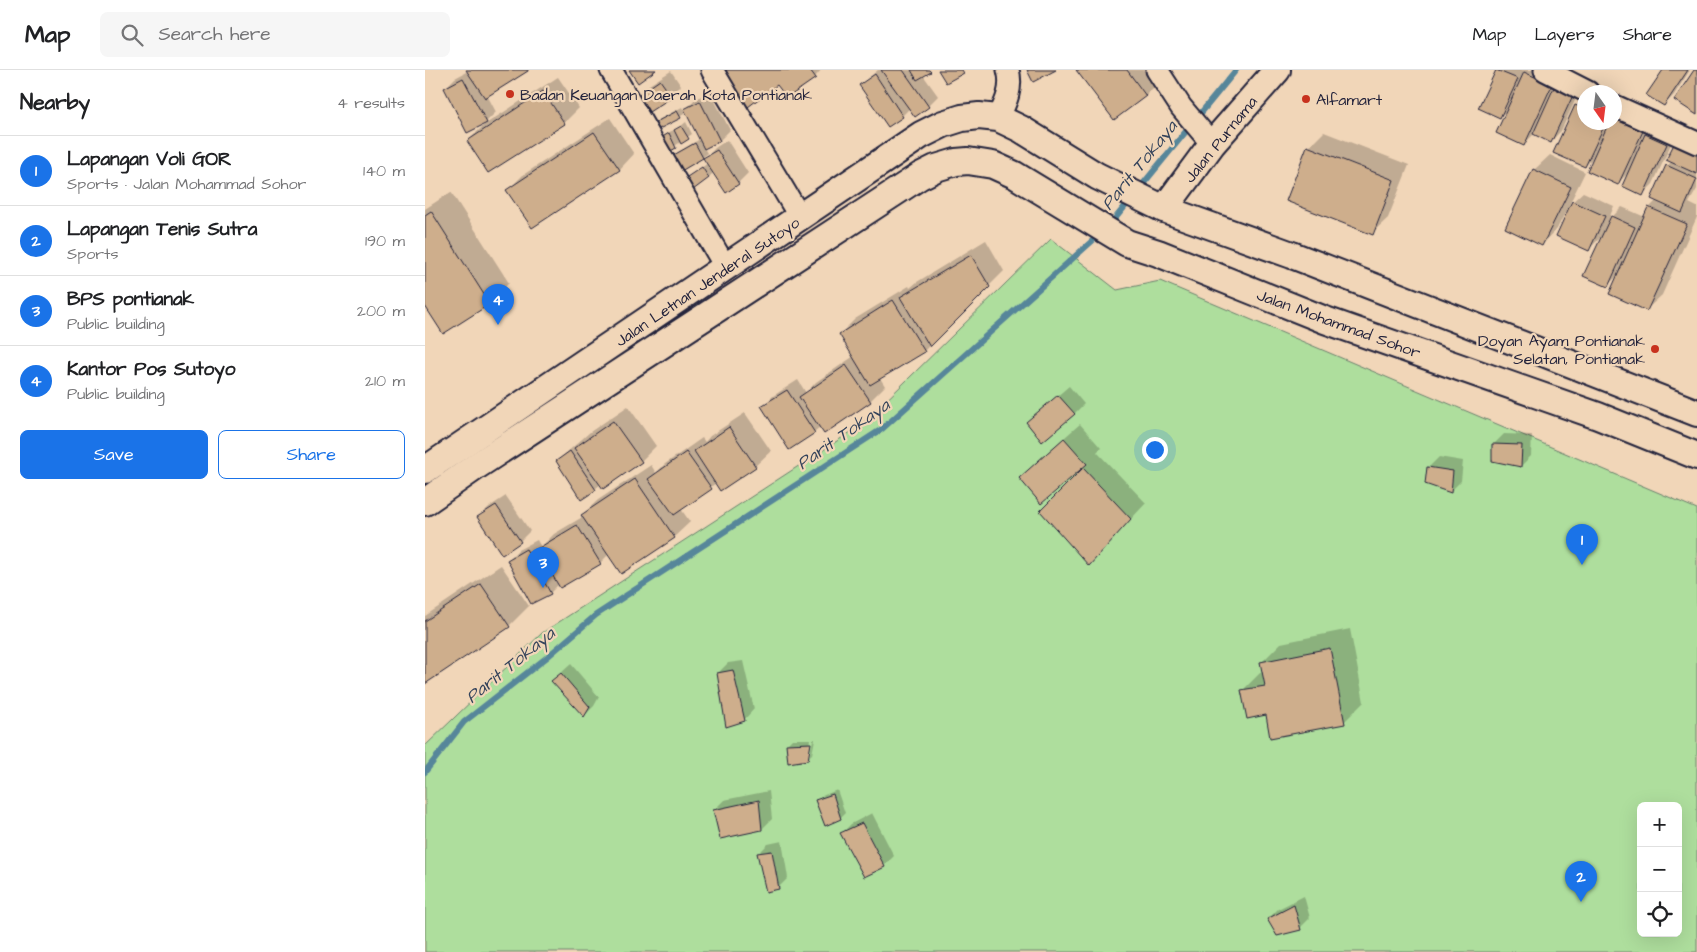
<!DOCTYPE html>
<html lang="en">
<head>
<meta charset="utf-8">
<style>
	:root { --surface:#fff; --page:#f6f6f6; --text:#202124; --muted:#757577; --line:#e0e0e0; --accent:#1a73e8 }
	body { margin:0; font-family:"Architects Daughter",sans-serif; background:var(--page); color:var(--text) }
	.controls { position:absolute; right:15px; bottom:15px; display:grid; overflow:hidden; border-radius:8px; box-shadow:0 5px 20px #0002 }
	.controls button { width:45px; height:45px; display:grid; place-items:center; padding:0; border:0; border-bottom:1px solid var(--line); background:var(--surface); color:var(--text); font:25px sans-serif }
	.compass { position:absolute; left:1152px; top:15px; width:45px; height:45px; border-radius:50%; background:var(--surface); box-shadow:0 5px 20px #0002; rotate:166deg }
	.you { position:absolute; left:729px; top:379px; width:18px; height:18px; margin:-12px; border:4px solid #fff; border-radius:50%; background:#1a73e8; box-shadow:0 0 0 8px #1a73e833 }
	.badge { display:grid; place-items:center; width:32px; height:32px; border-radius:50%; background:var(--accent); color:#fff; font-size:16px; font-weight:700 }
	.pin { position:absolute; translate:-50% -41px; filter:drop-shadow(0 1px 2px #0008) }
	.pin::after { content:''; position:absolute; top:26px; width:18px; height:15px; background:inherit; clip-path:polygon(0 0,100% 0,50% 100%) }
	.list { margin:0; padding:0; list-style:none }
	h2 { display:flex; justify-content:space-between; align-items:center; height:65px; margin:0; padding:0 20px; font-size:21px }
	h2 small { font-size:16px; font-weight:400; color:var(--muted) }
	.list li { display:grid; grid-template-columns:32px 1fr auto; gap:15px; align-items:center; box-sizing:border-box; height:70px; padding:0 20px; border-top:1px solid var(--line) }
	.list b { display:block; font-size:19px; white-space:nowrap }
	.list p { margin:0; font-size:16px; white-space:nowrap; color:var(--muted) }
	.list em { font-size:16px; font-style:normal; color:var(--muted) }
	.actions { display:flex; gap:10px; padding:15px 20px }
	.actions a { flex:1; padding:11px 0; border:1px solid var(--accent); border-radius:8px; text-align:center; font-size:18px; color:var(--accent) }
	.actions .main { background:var(--accent); color:#fff }
	.icon { flex:none; width:28px; height:28px; fill:none; stroke:currentColor; stroke-width:2; stroke-linecap:round; stroke-linejoin:round }
	.map { position:relative; flex:none; width:1272px; height:882px; overflow:hidden }
	header { display:flex; align-items:center; gap:30px; box-sizing:border-box; height:70px; padding:0 25px; background:var(--surface); border-bottom:1px solid var(--line) }
	header strong { font-size:24px }
	nav { display:flex; gap:28px; margin-inline-start:auto; font-size:18px }
	.search { width:350px; height:45px; background:var(--page); display:flex; align-items:center; gap:12px; box-sizing:border-box; padding:0 18px; border-radius:8px; color:var(--muted); font-size:19px }
	main { display:flex }
	aside { flex:1; background:var(--surface) }
	.map>svg:first-child { display:block }
	.green { fill:#aede9d; stroke:#68806c; fill-rule:evenodd }
	.shadow { fill:#0003 }
	.lines { fill:none; stroke-linecap:round; stroke-linejoin:round }
	.stream { stroke:#57869a; stroke-width:6 }
	.building { fill:#ceae8c; stroke:#22223b }
	.minor-casing { stroke:#22223b; stroke-width:25 }
	.tertiary-casing { stroke:#22223b; stroke-width:30 }
	.minor { stroke:#f1d6b8; stroke-width:21 }
	.tertiary { stroke:#f1d6b8; stroke-width:26 }
	.poi-dot { fill:#c8321e; stroke:#f1d6b8; stroke-width:2 }
	.labels { text-anchor:middle; stroke-width:4.5; stroke-linejoin:round; paint-order:stroke }
	.poi-label { font-size:16px; fill:#22223b; stroke:#f1d6b8; text-anchor:start }
	.street-label { font-size:16px; fill:#22223b; stroke:#f1d6b8 }
	.water-label { font-size:18px; font-style:italic; fill:#34435b; stroke:#f1d6b8 }
</style>
</head>
<body>
<header>
<strong>Map</strong>
<div class="search"><svg class="icon" aria-label="search" viewBox="0 0 24 24"><circle cx="10" cy="10" r="6"/><path d="M15 15l6 6"/></svg>Search here</div>
<nav><a>Map</a><a>Layers</a><a>Share</a></nav>
</header>
<main>
<aside>
<h2>Nearby<small>4 results</small></h2>
<ul class="list">
<li><span class="badge">1</span><div><b>Lapangan Voli GOR</b><p>Sports · Jalan Mohammad Sohor</p></div><em>140 m</em></li>
<li><span class="badge">2</span><div><b>Lapangan Tenis Sutra</b><p>Sports</p></div><em>190 m</em></li>
<li><span class="badge">3</span><div><b>BPS pontianak</b><p>Public building</p></div><em>200 m</em></li>
<li><span class="badge">4</span><div><b>Kantor Pos Sutoyo</b><p>Public building</p></div><em>210 m</em></li>
</ul>
<div class="actions"><a class="main">Save</a><a>Share</a></div>
</aside>
<div class="map">
<svg width="1272" height="882" viewBox="0 0 1272 882">
	<rect width="100%" height="100%" fill="#f1d6b8"/>
	<filter id="ink" filterUnits="userSpaceOnUse"><feTurbulence type="fractalNoise" baseFrequency=".02" numOctaves="2"/><feDisplacementMap in="SourceGraphic" scale="10" xChannelSelector="R" yChannelSelector="G"/><feConvolveMatrix kernelMatrix="1 2 1 2 8 2 1 2 1" color-interpolation-filters="sRGB"/></filter>
	<g filter="url(#ink)">
		<path class="green" d="M626,169L692,220L735,211L1272,439V882H0V676L117,563L435,356ZM1216,736H1253V863H1216Z"/>
		<g class="shadow">
			<path d="M43,0H102L62,25L71,42L61,52L20,18L30,8L43,1Z"/>
			<path d="M291,0H396L390,7L353,13Z"/>
			<path d="M453,0H506L498,5L513,26L503,36L485,38L477,46L463,56L435,15Z"/>
			<path d="M653,0H728L736,10L721,25L690,48Z"/>
			<path d="M1072,0H1141L1158,13L1136,61L1126,71L1109,64L1099,74L1083,39L1075,47L1055,38Z"/>
			<path d="M1240,0H1265L1249,25L1239,35Z"/>
			<path d="M246,1L256,16L246,26L214,25L224,15Z"/>
			<path d="M133,7L154,38L139,53L43,71L59,55Z"/>
			<path d="M285,22L305,60L295,70L279,78L282,83L278,87L256,100L248,87L253,82L275,69L261,41L255,47L230,54L235,49L257,37L259,41L270,29Z"/>
			<path d="M1160,28V52H1190V46L1227,51L1221,65L1232,55L1251,63L1228,114L1218,124L1204,102L1193,113L1171,85L1160,96L1151,36Z"/>
			<path d="M185,48L209,84L194,100L83,120L98,105Z"/>
			<path d="M261,52L267,64L244,80L237,68L242,63L249,60L250,61Z"/>
			<path d="M899,62L984,95L963,148L947,163L884,77Z"/>
			<path d="M1272,68V119L1264,133L1272,137V147L1237,225L1221,240L1194,204L1183,215L1178,165L1164,179L1144,142L1141,141L1132,159L1117,175L1109,100L1125,85L1160,102L1144,135L1158,122L1189,136L1183,151L1197,137L1220,147L1225,137L1232,130L1242,96Z"/>
			<path d="M302,70L323,103L313,113L301,121L289,102L283,108L258,111L283,93L280,89L290,78Z"/>
			<path d="M26,122L84,213L64,233L18,262L0,234V139Z"/>
			<path d="M561,170L579,201L499,281L455,308L460,316L445,331L400,362L396,356L389,362L365,378L338,336L348,326L373,310L381,323L391,312L429,286L415,264L430,249L484,216L485,218L492,212Z"/>
			<path d="M644,316L659,334L649,344L602,352Z"/>
			<path d="M203,336L231,376L216,391L176,414L170,419L132,391L165,362Z"/>
			<path d="M320,343L346,381L330,396L296,419L291,413L256,439L265,452L249,467L184,484L175,493L134,514L125,523L83,490L93,480L112,470L116,477L129,464L159,446L157,445L173,430L226,395L231,403L240,394L277,368L280,372L285,366Z"/>
			<path d="M655,354L676,378L672,382L721,433L664,494L655,402L610,393Z"/>
			<path d="M1079,364L1107,365L1106,386L1096,396L1069,374Z"/>
			<path d="M1014,387L1038,391L1036,411L1026,421L1002,413L1004,397Z"/>
			<path d="M81,426L105,461L95,471L54,447L64,437Z"/>
			<path d="M76,495L104,536L84,556L0,612V546Z"/>
			<path d="M925,559L939,632L919,652L817,621L838,600L836,593L856,573Z"/>
			<path d="M318,591L329,639L319,650L293,603L303,593Z"/>
			<path d="M146,594L174,627L169,636L159,646L127,611Z"/>
			<path d="M367,669H385L382,687H385L388,669H390L387,684L382,689L362,674Z"/>
			<path d="M412,720L420,743L415,748L392,730L397,726Z"/>
			<path d="M344,721L347,749L337,759L289,740L299,730Z"/>
			<path d="M447,743L469,786L459,796L416,764L426,754Z"/>
			<path d="M357,771L363,808L353,818L333,784L343,774Z"/>
			<path d="M879,826L885,848L875,858L843,849L853,839Z"/>
		</g>
		<g class="lines">
			<g class="stream">
				<path d="M714,119L811,0"/>
				<path d="M684,156L706,129"/>
				<path d="M0,702L39,652L121,588L171,545L457,359L675,164"/>
			</g>
		</g>
		<g class="building">
			<path d="M41,0H103V1L60,28Z"/>
			<path d="M204,0H231L213,13Z"/>
			<path d="M290,0H385L391,8L362,28L352,15L319,40Z"/>
			<path d="M456,0H478L504,37L490,47Z"/>
			<path d="M486,0H504L506,2L492,10Z"/>
			<path d="M513,0H537L539,3L521,13Z"/>
			<path d="M602,0H631L608,12Z"/>
			<path d="M651,0H702L721,26L689,50Z"/>
			<path d="M1071,0L1093,9L1075,48L1053,38Z"/>
			<path d="M1238,0H1263L1239,36L1221,25Z"/>
			<path d="M1269,0H1272V45L1249,30Z"/>
			<path d="M1099,2L1127,15L1099,76L1071,63Z"/>
			<path d="M450,4L478,47L463,57L434,15Z"/>
			<path d="M38,8L62,53L42,63L19,18Z"/>
			<path d="M235,10L247,27L224,42L213,25Z"/>
			<path d="M1130,15L1149,23L1126,73L1108,64Z"/>
			<path d="M118,21L140,54L63,103L42,71Z"/>
			<path d="M275,31L295,71L279,79L259,39Z"/>
			<path d="M1150,35L1160,39V52H1181L1160,97L1128,83Z"/>
			<path d="M252,41L256,48L232,60L229,53Z"/>
			<path d="M1190,49L1218,61L1193,115L1162,101L1184,52H1190Z"/>
			<path d="M256,56L264,69L256,74L249,60Z"/>
			<path d="M169,62L195,100L107,158L81,120Z"/>
			<path d="M244,63L251,78L244,82L236,68Z"/>
			<path d="M1220,64L1242,74L1218,126L1197,116Z"/>
			<path d="M1250,72L1272,82V104L1241,90Z"/>
			<path d="M270,73L278,88L256,101L247,86Z"/>
			<path d="M882,76L969,110L948,165L861,131Z"/>
			<path d="M292,80L314,114L301,123L278,88Z"/>
			<path d="M1241,95L1272,109L1257,143L1226,129Z"/>
			<path d="M277,97L284,108L264,123L256,111Z"/>
			<path d="M1108,99L1146,117L1117,176L1080,158Z"/>
			<path d="M1147,131L1180,146L1164,181L1131,166Z"/>
			<path d="M1223,137L1262,154L1222,241L1184,224Z"/>
			<path d="M6,141L65,234L18,264L0,236V145Z"/>
			<path d="M1186,146L1210,157L1183,217L1158,206Z"/>
			<path d="M546,185L565,217L505,277L475,227Z"/>
			<path d="M468,230L500,282L445,315L414,264Z"/>
			<path d="M421,295L446,332L399,364L374,327Z"/>
			<path d="M362,320L390,363L364,380L336,336Z"/>
			<path d="M633,325L650,344L617,372L601,352Z"/>
			<path d="M188,351L217,392L178,419L149,378Z"/>
			<path d="M304,357L331,397L295,421L269,381Z"/>
			<path d="M639,368L662,394L616,434L594,408Z"/>
			<path d="M1067,374L1097,375L1096,397L1067,391Z"/>
			<path d="M145,381L171,420L156,430L131,391Z"/>
			<path d="M261,382L287,419L249,445L223,409Z"/>
			<path d="M1002,397L1028,401L1026,423L1000,414Z"/>
			<path d="M658,398L706,449L664,496L615,441Z"/>
			<path d="M210,409L250,468L196,504L156,445Z"/>
			<path d="M71,435L96,472L77,485L52,447Z"/>
			<path d="M152,455L176,494L135,518L112,479Z"/>
			<path d="M101,479L126,524L106,534L82,490Z"/>
			<path d="M56,514L85,557L0,614V551Z"/>
			<path d="M905,578L920,654L845,668L841,645L822,649L816,620L840,616L835,592Z"/>
			<path d="M308,600L320,651L301,657L292,603Z"/>
			<path d="M136,603L165,637L159,647L126,611Z"/>
			<path d="M386,673L383,690L363,693L361,674Z"/>
			<path d="M408,724L416,749L400,756L390,730Z"/>
			<path d="M334,730L337,760L295,769L288,740Z"/>
			<path d="M437,753L460,797L439,807L415,763Z"/>
			<path d="M347,781L354,819L341,822L332,783Z"/>
			<path d="M869,835L876,860L852,866L842,849Z"/>
		</g>
		<g class="lines">
			<g class="minor-casing">
				<g id="minor">
					<path d="M186,0L301,198"/>
					<path d="M287,0L375,147"/>
					<path d="M732,0L756,37L787,74"/>
					<path d="M1120,0L1163,22"/>
					<path d="M1190,36L1272,73"/>
					<path d="M573,48C581,33 588,17 583,0"/>
				</g>
			</g>
			<g class="tertiary-casing">
				<g id="tertiary">
					<path d="M739,139L787,74L852,0"/>
					<path d="M0,400L496,65L518,54L537,48L554,46L573,48L596,59L672,106L739,139L867,185L1272,343"/>
					<path d="M0,432L53,395L495,106L511,98L531,92L543,91L568,95L590,105L702,173L733,183L900,250L1173,346L1272,386"/>
				</g>
			</g>
			<use href="#minor" class="minor"/>
			<use href="#tertiary" class="tertiary"/>
		</g>
	</g>
	<g class="poi-dot">
		<circle cx="85" cy="24" r="5"/>
		<circle cx="881" cy="29" r="5"/>
		<circle cx="1230" cy="279" r="5"/>
	</g>
	<g class="labels">
		<g class="poi-label">
			<text x="95" y="30">Badan Keuangan Daerah Kota Pontianak</text>
			<text x="891" y="35">Alfamart</text>
			<text x="1220" y="276" text-anchor="end">Doyan Ayam Pontianak<tspan x="1220" dy="18">Selatan, Pontianak</tspan></text>
		</g>
		<g class="street-label">
			<text transform="translate(795 69) rotate(-51)" y="6">Jalan Purnama</text>
			<text transform="translate(282 211) rotate(-34)" y="6">Jalan Letnan Jenderal Sutoyo</text>
			<text transform="translate(914 253) rotate(20)" y="6">Jalan Mohammad Sohor</text>
		</g>
		<g class="water-label">
			<text transform="translate(714 95) rotate(-51)" y="6">Parit Tokaya</text>
			<text transform="translate(418 364) rotate(-35)" y="6">Parit Tokaya</text>
			<text transform="translate(85 595) rotate(-39)" y="6">Parit Tokaya</text>
		</g>
	</g>
</svg>
<div class="controls">
<button>+</button>
<button>−</button>
<button><svg class="icon" aria-label="locate" viewBox="0 0 24 24"><circle cx="12" cy="12" r="6"/><path d="M12 2v4M12 18v4M2 12h4M18 12h4"/></svg></button>
</div>
<svg class="compass" viewBox="-18 -18 36 36"><path d="M0-13l5 13h-10z" fill="#e53935"/><path d="M0 13l5-13h-10z" fill="#757577"/></svg>
<div class="you"></div>
<div class="pin badge" style="left:1157px;top:495px">1</div>
<div class="pin badge" style="left:1156px;top:832px">2</div>
<div class="pin badge" style="left:118px;top:518px">3</div>
<div class="pin badge" style="left:73px;top:255px">4</div>
</div>
</main>
</body>
</html>
